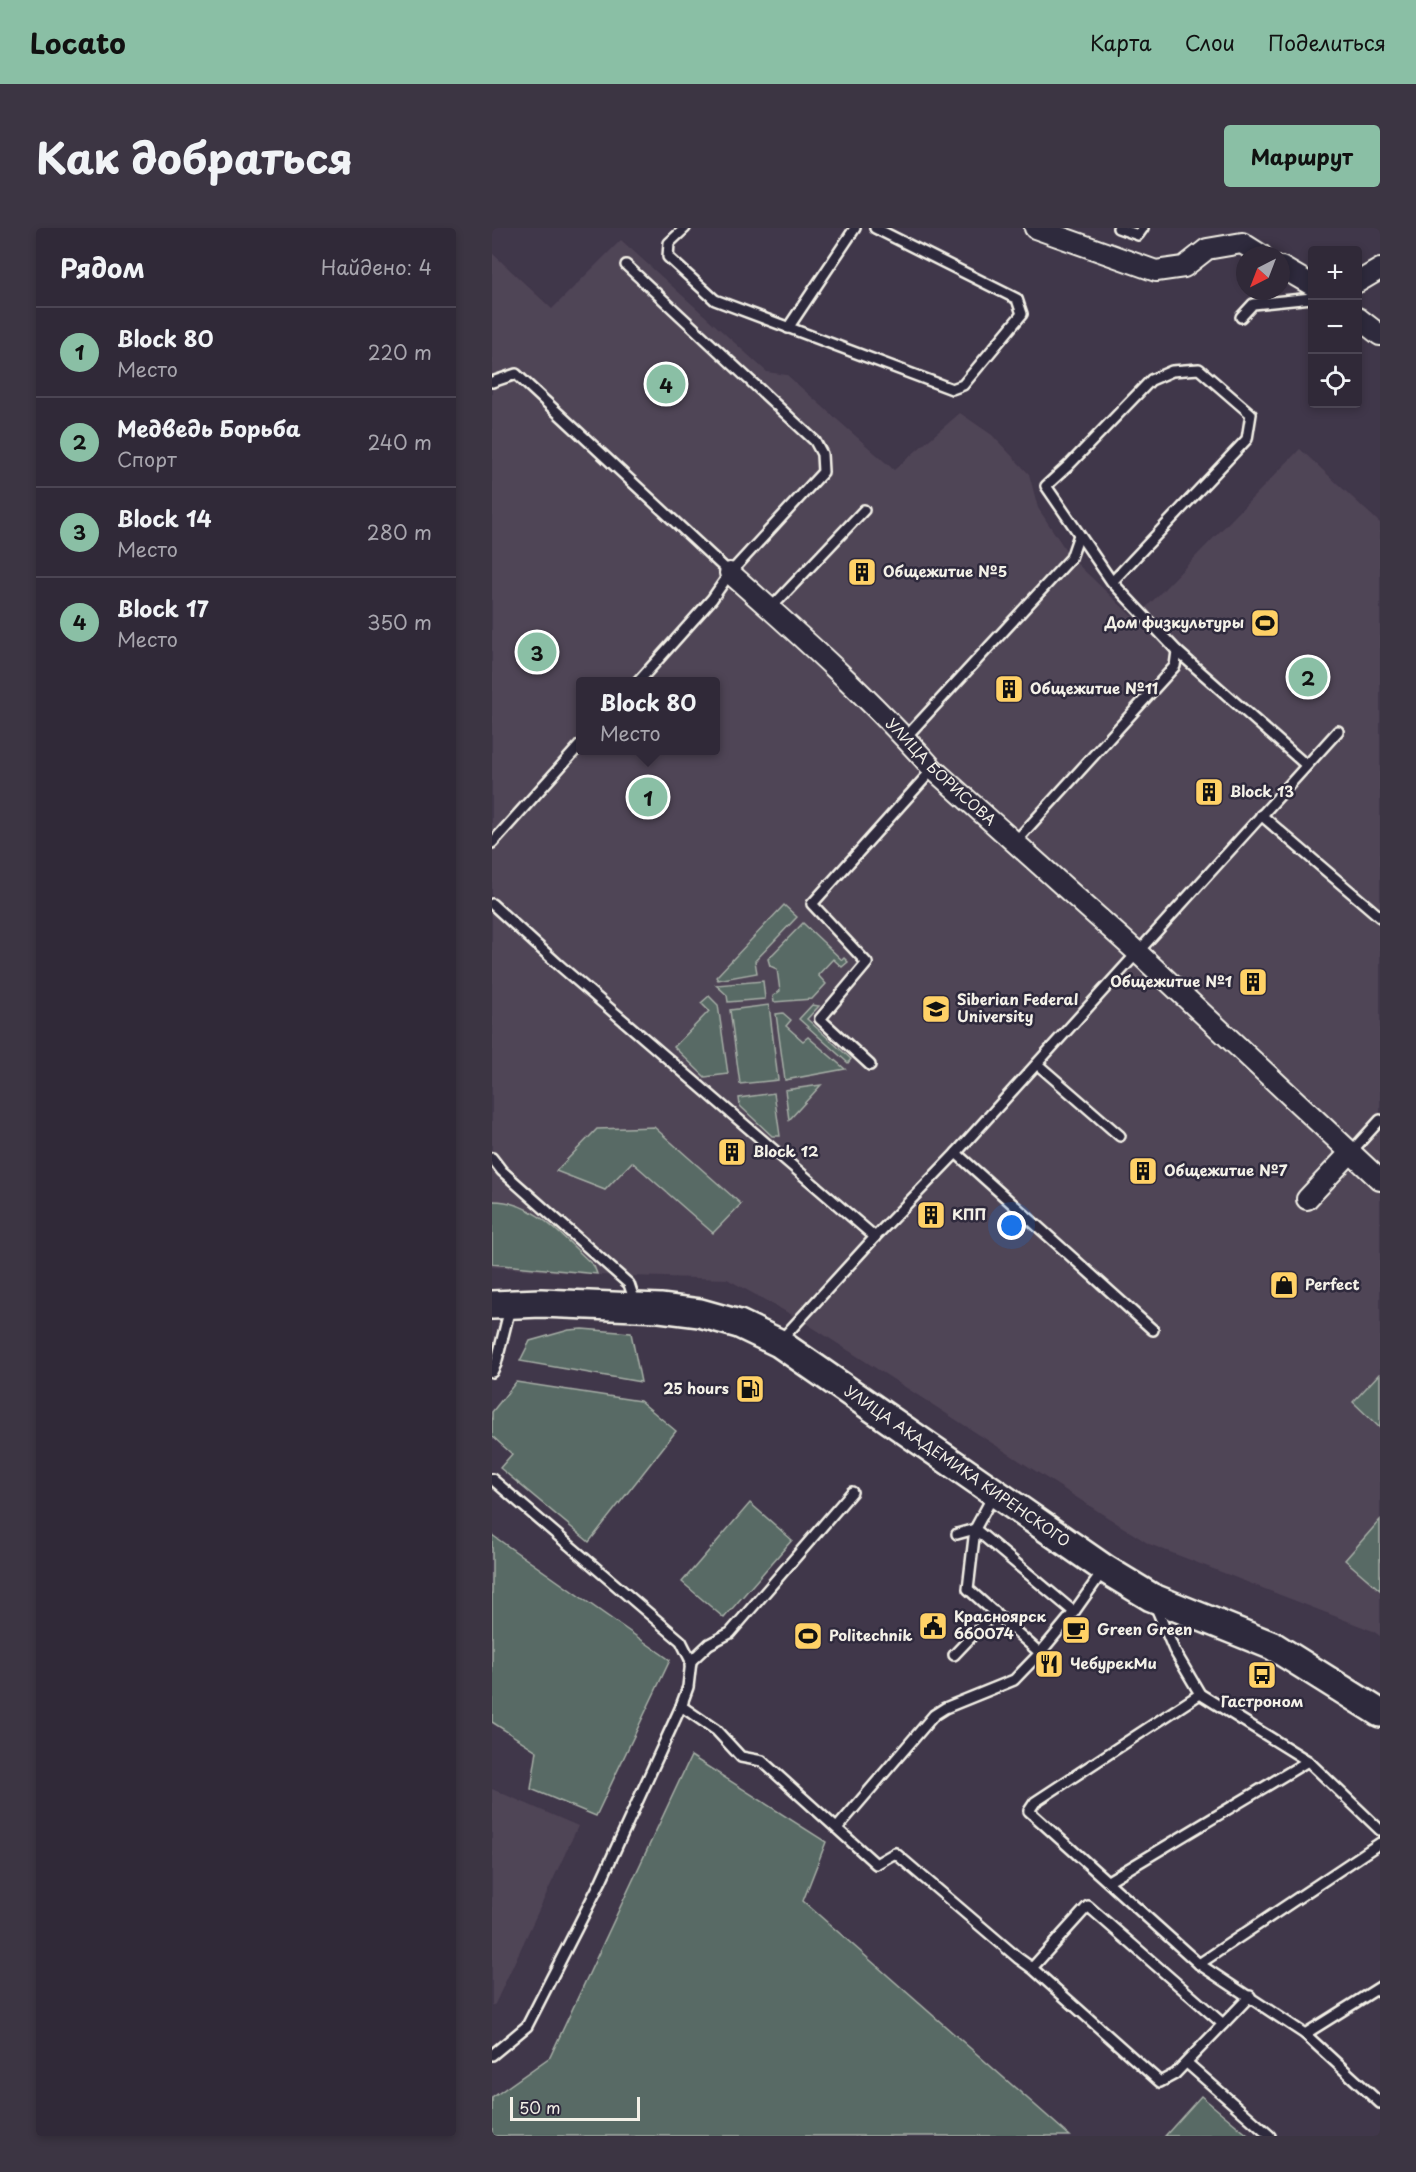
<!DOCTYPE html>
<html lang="ru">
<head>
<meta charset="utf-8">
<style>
	:root { --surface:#302938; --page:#3c3543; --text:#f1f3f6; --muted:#a8a6ae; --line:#4b4553; --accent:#8abfa5 }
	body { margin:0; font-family:"Playpen Sans",sans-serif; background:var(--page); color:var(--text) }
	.controls { position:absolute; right:18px; top:18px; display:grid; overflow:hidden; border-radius:6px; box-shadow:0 3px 9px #0003 }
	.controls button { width:54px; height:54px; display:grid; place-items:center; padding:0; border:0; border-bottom:2px solid var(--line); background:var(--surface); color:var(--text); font:30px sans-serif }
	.compass { position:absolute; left:744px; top:18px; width:54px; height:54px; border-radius:50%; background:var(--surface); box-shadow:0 3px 9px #0003; rotate:222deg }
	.scale { position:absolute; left:18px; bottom:15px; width:130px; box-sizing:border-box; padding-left:6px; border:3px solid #f4f1e8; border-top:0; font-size:16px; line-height:21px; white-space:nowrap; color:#f4f1e8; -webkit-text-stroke:4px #2f2a3d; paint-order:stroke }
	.you { position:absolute; left:520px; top:998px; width:21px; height:21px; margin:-15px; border:4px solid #fff; border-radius:50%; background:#1a73e8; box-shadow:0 0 0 9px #1a73e833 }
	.badge { display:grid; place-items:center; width:39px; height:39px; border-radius:50%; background:var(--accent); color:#111; font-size:20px; font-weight:700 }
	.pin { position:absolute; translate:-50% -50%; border:3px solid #fff; box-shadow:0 2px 6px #0006 }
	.popup { position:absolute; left:84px; top:449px; width:144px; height:78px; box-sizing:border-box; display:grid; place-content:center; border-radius:6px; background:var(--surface); filter:drop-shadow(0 2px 4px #0005); font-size:20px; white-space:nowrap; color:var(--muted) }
	.popup b { font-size:22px; color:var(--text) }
	.popup::after { content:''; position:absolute; left:50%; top:100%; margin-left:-12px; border:12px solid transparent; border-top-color:var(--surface) }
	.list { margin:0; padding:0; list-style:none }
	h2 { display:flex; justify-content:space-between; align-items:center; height:78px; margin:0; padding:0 24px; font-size:26px }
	h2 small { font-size:20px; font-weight:400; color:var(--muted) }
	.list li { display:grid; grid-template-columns:39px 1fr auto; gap:18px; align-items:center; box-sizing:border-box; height:90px; padding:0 24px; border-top:2px solid var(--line) }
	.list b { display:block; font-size:22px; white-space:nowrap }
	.list p { margin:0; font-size:20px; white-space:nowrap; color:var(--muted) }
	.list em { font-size:20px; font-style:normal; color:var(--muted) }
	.icon { flex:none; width:33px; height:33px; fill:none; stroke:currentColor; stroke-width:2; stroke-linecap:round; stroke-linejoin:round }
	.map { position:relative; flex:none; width:888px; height:1908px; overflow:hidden; border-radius:6px }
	header { display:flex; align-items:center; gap:36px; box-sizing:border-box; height:84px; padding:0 30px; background:var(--accent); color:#111 }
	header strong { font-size:28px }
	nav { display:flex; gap:33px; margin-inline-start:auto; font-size:21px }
	.intro { display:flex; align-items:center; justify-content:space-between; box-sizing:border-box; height:144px; padding:0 36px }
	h1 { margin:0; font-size:42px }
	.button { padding:15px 27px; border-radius:6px; background:var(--accent); color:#111; font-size:21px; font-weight:700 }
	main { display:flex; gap:36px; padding:0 36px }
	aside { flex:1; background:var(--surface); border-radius:6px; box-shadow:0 3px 9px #0003 }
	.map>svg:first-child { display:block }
	.built { fill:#4f4456; fill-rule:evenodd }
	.green { fill:#586b65; stroke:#a6aea6; stroke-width:1.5 }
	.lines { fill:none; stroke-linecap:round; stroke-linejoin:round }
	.service-casing { stroke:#f4f1e8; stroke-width:14 }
	.minor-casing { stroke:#f4f1e8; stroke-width:24 }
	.secondary-casing { stroke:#f4f1e8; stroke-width:32 }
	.service { stroke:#2f2a3d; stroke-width:9 }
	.minor { stroke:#2f2a3d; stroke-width:20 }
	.secondary { stroke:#2f2a3d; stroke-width:27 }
	.labels { text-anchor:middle; stroke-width:5; stroke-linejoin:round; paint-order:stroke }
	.poi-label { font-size:15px; font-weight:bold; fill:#f4f1e8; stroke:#2f2a3d; text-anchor:start }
	.street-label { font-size:15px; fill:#f4f1e8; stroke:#2f2a3d }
</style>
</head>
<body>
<header>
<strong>Locato</strong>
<nav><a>Карта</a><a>Слои</a><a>Поделиться</a></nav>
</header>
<div class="intro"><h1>Как добраться</h1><a class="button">Маршрут</a></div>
<main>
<aside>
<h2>Рядом<small>Найдено: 4</small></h2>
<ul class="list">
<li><span class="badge">1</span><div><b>Block 80</b><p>Место</p></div><em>220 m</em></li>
<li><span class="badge">2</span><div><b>Медведь Борьба</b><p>Спорт</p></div><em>240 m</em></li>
<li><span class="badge">3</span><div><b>Block 14</b><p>Место</p></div><em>280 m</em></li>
<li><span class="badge">4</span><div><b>Block 17</b><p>Место</p></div><em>350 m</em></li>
</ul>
</aside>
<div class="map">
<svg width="888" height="1908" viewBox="0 0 888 1908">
	<rect width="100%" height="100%" fill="#40374a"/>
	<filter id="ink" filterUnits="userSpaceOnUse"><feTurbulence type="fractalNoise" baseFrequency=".0167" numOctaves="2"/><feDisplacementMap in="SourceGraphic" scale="12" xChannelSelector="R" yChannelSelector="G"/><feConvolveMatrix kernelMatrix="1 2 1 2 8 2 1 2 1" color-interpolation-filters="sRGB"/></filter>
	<g filter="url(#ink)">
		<g class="built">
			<path d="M129,12L275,144L295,147L402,242L468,185L500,207L537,246L546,280L579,330L643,391L808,221L888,295V1408L881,1403L657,1316L309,1092L235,1051L107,1047L0,1039V25L60,81ZM88,454H224V522H88Z"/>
			<path d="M0,1561L86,1598L3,1776L0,1778Z"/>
		</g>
		<g class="green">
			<path d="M292,677L305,689L263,733L265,745L226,752L224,749Z"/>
			<path d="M311,695L350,732L352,730L356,734L350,739L341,731L326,747L334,756L320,771L282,774L281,768L288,763L285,741L278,738L276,731Z"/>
			<path d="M271,753L273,771L236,774L235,767L224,757Z"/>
			<path d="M217,768L226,777L236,846L213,849L182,819L217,783L209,775Z"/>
			<path d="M277,777L286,852L248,856L238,782Z"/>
			<path d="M320,777L327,778L315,791L359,831L356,835L307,791Z"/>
			<path d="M291,785L299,792L294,798L311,813L316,809L353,841L293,852L284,786Z"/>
			<path d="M329,857L297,892L293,862Z"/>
			<path d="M282,865L288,908H280L248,878L247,870Z"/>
			<path d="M162,899L249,976L221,1005L140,934L113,962L64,943L105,901Z"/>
			<path d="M0,973C43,972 72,1011 102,1038L105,1046L0,1036Z"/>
			<path d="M90,1101L139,1105L149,1154L28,1133L38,1113L77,1102Z"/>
			<path d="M887,1146L888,1147V1200L861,1174Z"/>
			<path d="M24,1154L148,1173L184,1203L97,1314L8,1240L20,1226L0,1208V1184Z"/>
			<path d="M258,1275L300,1312L232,1390L190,1354Z"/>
			<path d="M888,1292V1362L853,1332Z"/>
			<path d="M0,1307L178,1432L104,1588L39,1561L45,1523L0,1494Z"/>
			<path d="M199,1528L334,1614L311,1673L578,1908H0V1870L58,1829Z"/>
			<path d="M709,1868L757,1908H673Z"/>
		</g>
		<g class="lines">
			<g class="service-casing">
				<g id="service">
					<path d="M193,0L177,15L176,29L223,72L460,161L471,157L530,86L525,71L383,0"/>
					<path d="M626,0L646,7L651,0"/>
					<path d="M134,37L323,213L330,226L331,244L238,345L220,371L146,454"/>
					<path d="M749,89L761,76L820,70"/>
					<path d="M296,100L363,0"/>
					<path d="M0,154L24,146L238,345"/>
					<path d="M620,354L554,258L577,237L659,152L680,143L707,141L759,186L755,211L620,354L685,423L814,537"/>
					<path d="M278,381L372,282"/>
					<path d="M413,510L579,330L587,307"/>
					<path d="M769,587L888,689"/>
					<path d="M523,614L683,438L685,423"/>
					<path d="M0,615L88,517"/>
					<path d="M0,676L67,737L383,1009"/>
					<path d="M545,836L628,908"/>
					<path d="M378,837L328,791L375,735L320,676L441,541"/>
					<path d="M859,924L888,892"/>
					<path d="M464,925L661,1102"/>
					<path d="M0,930L10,943L137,1056L144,1077"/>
					<path d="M288,1113L383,1009L464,925L846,503"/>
					<path d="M0,1144L4,1136L18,1080"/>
					<path d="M0,1251L189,1413L199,1433L196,1459L189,1478L224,1502L249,1529L270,1533L384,1636L403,1625L526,1730L540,1740L668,1854L683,1846L758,1768"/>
					<path d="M502,1266L483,1301L476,1361L548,1425"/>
					<path d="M483,1301L582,1384"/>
					<path d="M465,1306L483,1301"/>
					<path d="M663,1377L682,1422L708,1466L816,1533L888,1602"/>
					<path d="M462,1427L503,1384"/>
					<path d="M198,1437L199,1433L217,1416L238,1405L360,1264"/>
					<path d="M708,1466L543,1574L537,1583L707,1736L813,1806L888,1875"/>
					<path d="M345,1600L442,1487L453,1480L522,1452L548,1425L582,1384L611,1343"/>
					<path d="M616,1653L816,1533"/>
					<path d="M707,1736L888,1615"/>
					<path d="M540,1740L596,1678L731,1796"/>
					<path d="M813,1806L888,1759"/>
					<path d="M0,1827L35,1798L109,1653L191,1474"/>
					<path d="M695,1835L778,1908"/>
				</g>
			</g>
			<g class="minor-casing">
				<g id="minor">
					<path d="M543,0L664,43L692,39L715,21L750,15L769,27"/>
					<path d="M789,39L820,57"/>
					<path d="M866,54L888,41"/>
					<path d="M866,90L888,107"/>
					<path id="s1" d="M238,345C308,407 379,471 441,541L645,724L888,952"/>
					<path d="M815,971L859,924"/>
				</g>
			</g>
			<g class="secondary-casing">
				<g id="secondary">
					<path id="s2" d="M0,1077L49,1075L168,1080L208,1085L247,1096L287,1115L613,1341L659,1369L781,1418L888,1485"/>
				</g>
			</g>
			<use href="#service" class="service"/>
			<use href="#minor" class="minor"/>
			<use href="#secondary" class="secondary"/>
		</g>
	</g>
	<defs>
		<g id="building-square" transform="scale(1.5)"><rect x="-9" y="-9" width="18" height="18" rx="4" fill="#ffd166" stroke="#2f2a3d"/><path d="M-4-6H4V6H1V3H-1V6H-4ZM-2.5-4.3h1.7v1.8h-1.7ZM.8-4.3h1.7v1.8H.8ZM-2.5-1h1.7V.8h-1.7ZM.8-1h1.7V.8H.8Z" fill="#111"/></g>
		<g id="stadium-square" transform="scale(1.5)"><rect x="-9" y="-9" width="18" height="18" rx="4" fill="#ffd166" stroke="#2f2a3d"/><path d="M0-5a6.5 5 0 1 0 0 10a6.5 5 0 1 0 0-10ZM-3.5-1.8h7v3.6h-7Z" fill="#111"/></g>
		<g id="university-square" transform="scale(1.5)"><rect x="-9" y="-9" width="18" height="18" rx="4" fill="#ffd166" stroke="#2f2a3d"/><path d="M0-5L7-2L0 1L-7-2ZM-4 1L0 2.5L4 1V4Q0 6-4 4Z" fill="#111"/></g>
		<g id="shop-square" transform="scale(1.5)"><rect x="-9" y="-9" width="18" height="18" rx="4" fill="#ffd166" stroke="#2f2a3d"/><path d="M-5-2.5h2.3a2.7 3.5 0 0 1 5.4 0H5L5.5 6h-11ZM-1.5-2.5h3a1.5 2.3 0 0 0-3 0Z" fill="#111"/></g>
		<g id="fuel-square" transform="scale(1.5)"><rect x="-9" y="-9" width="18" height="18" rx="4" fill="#ffd166" stroke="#2f2a3d"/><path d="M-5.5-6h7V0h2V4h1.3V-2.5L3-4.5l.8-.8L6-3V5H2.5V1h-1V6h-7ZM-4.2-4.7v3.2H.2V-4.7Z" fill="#111"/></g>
		<g id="civic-square" transform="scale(1.5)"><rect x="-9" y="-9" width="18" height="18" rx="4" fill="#ffd166" stroke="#2f2a3d"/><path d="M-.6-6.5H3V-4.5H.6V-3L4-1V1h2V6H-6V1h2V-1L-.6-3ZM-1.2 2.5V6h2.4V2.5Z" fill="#111"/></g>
		<g id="cafe-square" transform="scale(1.5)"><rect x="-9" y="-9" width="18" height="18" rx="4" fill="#ffd166" stroke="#2f2a3d"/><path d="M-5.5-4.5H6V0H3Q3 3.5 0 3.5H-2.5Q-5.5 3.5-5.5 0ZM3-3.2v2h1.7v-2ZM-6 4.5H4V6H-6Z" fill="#111"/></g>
		<g id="restaurant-square" transform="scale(1.5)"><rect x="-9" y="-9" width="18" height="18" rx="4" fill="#ffd166" stroke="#2f2a3d"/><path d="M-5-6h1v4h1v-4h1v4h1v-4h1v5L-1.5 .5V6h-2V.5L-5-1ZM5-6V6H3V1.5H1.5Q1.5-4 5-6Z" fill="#111"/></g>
		<g id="bus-square" transform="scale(1.5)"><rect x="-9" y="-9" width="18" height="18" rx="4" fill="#ffd166" stroke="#2f2a3d"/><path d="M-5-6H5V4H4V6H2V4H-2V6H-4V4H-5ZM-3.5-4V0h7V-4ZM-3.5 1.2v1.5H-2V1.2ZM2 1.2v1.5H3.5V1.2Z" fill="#111"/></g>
	</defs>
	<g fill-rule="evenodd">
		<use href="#building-square" x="370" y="344"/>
		<use href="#stadium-square" x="773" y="395"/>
		<use href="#building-square" x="517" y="461"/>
		<use href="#building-square" x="717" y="564"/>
		<use href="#building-square" x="761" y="754"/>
		<use href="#university-square" x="444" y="781"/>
		<use href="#building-square" x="240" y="924"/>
		<use href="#building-square" x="651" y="943"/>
		<use href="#building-square" x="439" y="987"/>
		<use href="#shop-square" x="792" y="1057"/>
		<use href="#fuel-square" x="258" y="1161"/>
		<use href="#civic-square" x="441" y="1398"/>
		<use href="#cafe-square" x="584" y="1402"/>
		<use href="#stadium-square" x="316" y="1408"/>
		<use href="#restaurant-square" x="557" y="1436"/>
		<use href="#bus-square" x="770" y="1447"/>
	</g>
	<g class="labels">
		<g class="poi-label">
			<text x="391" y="349">Общежитие №5</text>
			<text x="752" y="400" text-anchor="end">Дом физкультуры</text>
			<text x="538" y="466">Общежитие №11</text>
			<text x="738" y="569">Block 13</text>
			<text x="740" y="759" text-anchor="end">Общежитие №1</text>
			<text x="465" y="777">Siberian Federal<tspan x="465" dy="17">University</tspan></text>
			<text x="261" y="929">Block 12</text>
			<text x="672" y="948">Общежитие №7</text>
			<text x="460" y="992">КПП</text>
			<text x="813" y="1062">Perfect</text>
			<text x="237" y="1166" text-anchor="end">25 hours</text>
			<text x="462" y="1394">Красноярск<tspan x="462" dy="17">660074</tspan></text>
			<text x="605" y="1407">Green Green</text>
			<text x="337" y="1413">Politechnik</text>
			<text x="578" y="1441">ЧебурекМи</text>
			<text x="770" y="1479" text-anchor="middle">Гастроном</text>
		</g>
		<g class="street-label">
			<text dy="5" stroke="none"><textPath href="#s1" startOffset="290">УЛИЦА БОРИСОВА</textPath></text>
			<text dy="5" stroke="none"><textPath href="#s2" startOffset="510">УЛИЦА АКАДЕМИКА КИРЕНСКОГО</textPath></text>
		</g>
	</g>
</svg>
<div class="controls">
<button>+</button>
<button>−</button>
<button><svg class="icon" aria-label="locate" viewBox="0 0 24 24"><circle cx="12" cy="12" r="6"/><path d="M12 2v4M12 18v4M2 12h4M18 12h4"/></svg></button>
</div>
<svg class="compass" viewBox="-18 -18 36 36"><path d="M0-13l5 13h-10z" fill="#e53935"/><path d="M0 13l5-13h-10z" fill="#a8a6ae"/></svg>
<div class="scale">50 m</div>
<div class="you"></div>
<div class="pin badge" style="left:156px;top:569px">1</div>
<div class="popup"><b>Block 80</b>Место</div>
<div class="pin badge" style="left:816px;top:449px">2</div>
<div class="pin badge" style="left:45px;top:424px">3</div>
<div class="pin badge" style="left:174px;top:156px">4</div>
</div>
</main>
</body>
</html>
